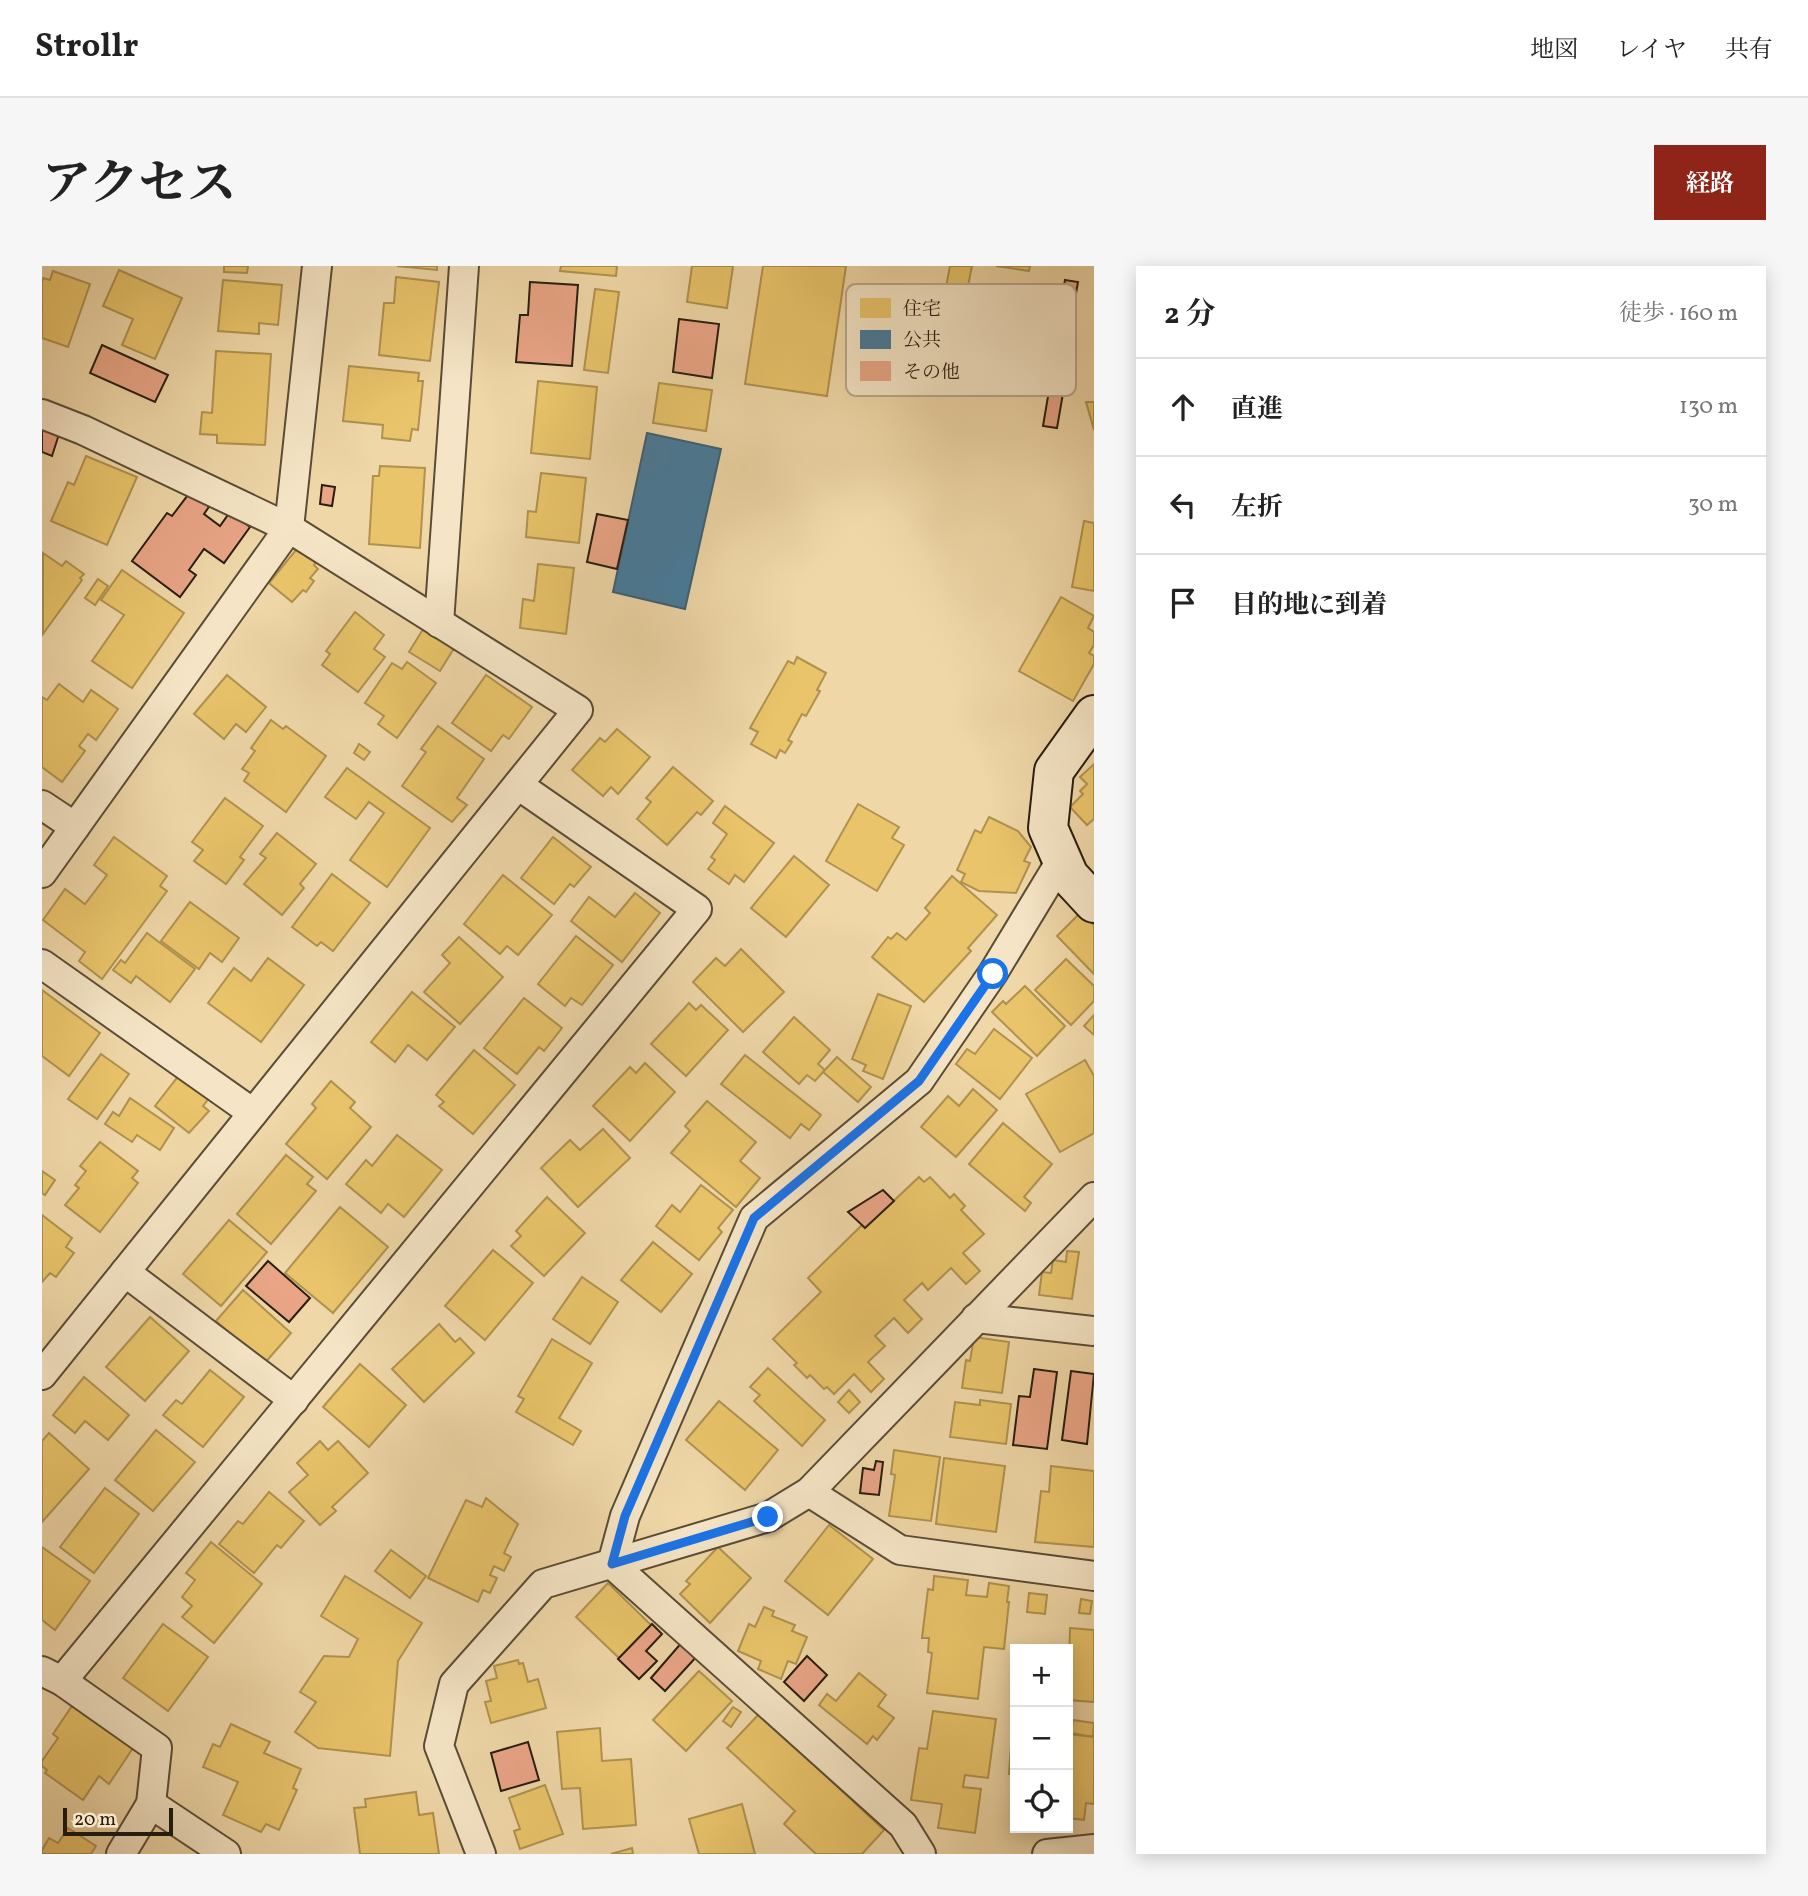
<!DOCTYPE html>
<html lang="ja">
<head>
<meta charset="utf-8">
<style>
	:root { --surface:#fff; --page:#f6f6f6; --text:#222; --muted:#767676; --line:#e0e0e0; --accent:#8f2418 }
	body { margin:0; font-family:Vollkorn,"Noto Serif JP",serif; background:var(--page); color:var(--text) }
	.controls { position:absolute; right:21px; bottom:21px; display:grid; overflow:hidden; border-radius:0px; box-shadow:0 4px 18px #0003 }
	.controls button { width:63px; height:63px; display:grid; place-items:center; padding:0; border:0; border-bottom:2px solid var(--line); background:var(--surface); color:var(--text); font:35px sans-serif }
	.scale { position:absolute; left:21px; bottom:18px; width:110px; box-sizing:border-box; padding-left:7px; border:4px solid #291d10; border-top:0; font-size:19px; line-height:24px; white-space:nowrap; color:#291d10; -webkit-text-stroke:5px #f5e5c6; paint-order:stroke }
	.stop { position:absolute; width:21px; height:21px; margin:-16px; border:5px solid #1a73e8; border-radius:50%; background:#fff }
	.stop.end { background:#1a73e8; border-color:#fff; box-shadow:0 2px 7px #0008 }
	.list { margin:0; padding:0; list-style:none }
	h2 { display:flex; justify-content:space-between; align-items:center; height:91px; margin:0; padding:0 28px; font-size:30px }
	h2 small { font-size:23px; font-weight:400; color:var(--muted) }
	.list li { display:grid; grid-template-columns:46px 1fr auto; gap:21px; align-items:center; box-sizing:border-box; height:98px; padding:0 28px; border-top:2px solid var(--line) }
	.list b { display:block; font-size:26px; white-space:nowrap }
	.list em { font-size:23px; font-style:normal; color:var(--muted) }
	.icon { flex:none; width:38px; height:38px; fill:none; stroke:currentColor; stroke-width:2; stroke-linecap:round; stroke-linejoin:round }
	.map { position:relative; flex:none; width:1052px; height:1588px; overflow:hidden; border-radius:0px }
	header { display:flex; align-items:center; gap:42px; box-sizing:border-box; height:98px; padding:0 35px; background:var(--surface); border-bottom:2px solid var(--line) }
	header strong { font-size:33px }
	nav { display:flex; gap:38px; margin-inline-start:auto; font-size:24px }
	.intro { display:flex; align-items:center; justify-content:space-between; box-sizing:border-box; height:168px; padding:0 42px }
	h1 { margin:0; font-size:49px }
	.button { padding:18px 32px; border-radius:0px; background:var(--accent); color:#fff; font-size:24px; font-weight:700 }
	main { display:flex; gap:42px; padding:0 42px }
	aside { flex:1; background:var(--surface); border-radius:0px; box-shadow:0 4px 18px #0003 }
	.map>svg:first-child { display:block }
	.homes { fill:#e9c46a; stroke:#af924f; stroke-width:2 }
	.public { fill:#457b9d; stroke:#3d5f73; stroke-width:2 }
	.building { fill:#e9a586; stroke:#291d10; stroke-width:2 }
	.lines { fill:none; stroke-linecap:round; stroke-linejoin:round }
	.street-casing { stroke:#5a4c36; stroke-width:32 }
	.secondary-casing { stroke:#291d10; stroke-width:42 }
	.street { stroke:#f5e5c6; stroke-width:28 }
	.secondary { stroke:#f5e5c6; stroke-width:38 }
	.route { stroke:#1a73e8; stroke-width:9 }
	.key { fill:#f5e5c6; stroke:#b8a98f; stroke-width:2 }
	.key-label { font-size:19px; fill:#291d10 }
</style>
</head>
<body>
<header>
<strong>Strollr</strong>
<nav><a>地図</a><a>レイヤ</a><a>共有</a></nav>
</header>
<div class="intro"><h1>アクセス</h1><a class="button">経路</a></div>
<main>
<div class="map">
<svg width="1052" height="1588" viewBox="0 0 1052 1588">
	<rect width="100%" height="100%" fill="#efd7a7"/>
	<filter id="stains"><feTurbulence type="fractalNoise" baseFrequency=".00286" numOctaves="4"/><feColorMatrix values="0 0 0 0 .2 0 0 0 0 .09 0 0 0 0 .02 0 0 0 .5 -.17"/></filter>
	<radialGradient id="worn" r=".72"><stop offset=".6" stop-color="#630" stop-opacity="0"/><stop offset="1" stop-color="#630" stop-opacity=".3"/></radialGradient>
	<g class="homes">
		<path d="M182,0H206L205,7L182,6Z"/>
		<path d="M355,0H395V4Z"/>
		<path d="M519,0H575L574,10L518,5Z"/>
		<path d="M650,0H691L685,42L645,36Z"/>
		<path d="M721,0H804L785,130L703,118Z"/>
		<path d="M908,0H930L924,30L903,26Z"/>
		<path d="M954,0H988L987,5Z"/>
		<path d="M77,4L140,32L113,93L80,79L91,53L61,40Z"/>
		<path d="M11,5L48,18L26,81L0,72V16L1,12L8,14Z"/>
		<path d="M354,11L397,16L388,95L337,89L342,37H352Z"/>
		<path d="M181,14L240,19L236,59L217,57V68L176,65Z"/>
		<path d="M553,23L577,26L566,107L542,104Z"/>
		<path d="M174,85L229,88L223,179L175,177V169L158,168L160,146L170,147Z"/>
		<path d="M307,100L377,107L376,115H381L376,164L370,163L368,175L340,172L341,159L301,155Z"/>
		<path d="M496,115L555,121L548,193L489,187Z"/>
		<path d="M617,117L670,124L664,165L611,157Z"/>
		<path d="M1044,136H1052V164Z"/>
		<path d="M44,190L95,211L65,279L9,255L26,216L32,219Z"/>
		<path d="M338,200L383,202L378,282L327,278L331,210H337Z"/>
		<path d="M499,207L544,212L537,277L484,271L486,245L494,246Z"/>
		<path d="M1042,255L1052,257V325L1030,321Z"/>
		<path d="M258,279L276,294L272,299L276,303L268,312L272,315L264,326L261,324L250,336L227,317Z"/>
		<path d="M1,287L20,300L24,295L42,308L38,312L40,314L1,368Z"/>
		<path d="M496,298L532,302L524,368L478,362L481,333L492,335Z"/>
		<path d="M80,304L142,347L90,422L50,395L82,349L59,334Z"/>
		<path d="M56,313L66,320L53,339L43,332Z"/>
		<path d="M1019,331L1052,350L1046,362L1052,366V379L1047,387L1052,390V398L1031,435L977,405Z"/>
		<path d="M313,346L342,369L332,383L343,391L316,426L280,399L288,388L284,385Z"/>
		<path d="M383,360L414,379L398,405L367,386Z"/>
		<path d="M755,391L784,407L775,424L778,425L764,450L760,448L746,474L750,476L743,487L738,484L734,492L709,478L716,466L708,462L746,395L752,398Z"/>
		<path d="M365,396L394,417L355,472L336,458L342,450L323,437L350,397L360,403Z"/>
		<path d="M185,409L224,441L204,466L194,458L182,473L152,448Z"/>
		<path d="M444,409L490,441L467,473L461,469L449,485L410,457Z"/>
		<path d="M17,418L41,436L49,424L76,443L54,474L46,468L37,480L43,485L20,516L0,501V431L5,434Z"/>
		<path d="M229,454L241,463L244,460L284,490L244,546L202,515L207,507L200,503L213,485L209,482Z"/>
		<path d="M396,460L442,493L415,532L425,539L410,556L360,520L384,486L379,483Z"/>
		<path d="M575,463L608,491L576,528L569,521L561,530L530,504L558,472L563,476Z"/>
		<path d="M317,478L328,486L322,494L312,487Z"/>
		<path d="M1052,498V553L1045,559L1028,541L1041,528L1038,525L1045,518L1038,511Z"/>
		<path d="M631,501L671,535L659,549L655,546L625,579L595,553L609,536L604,532Z"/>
		<path d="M305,502L388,562L345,621L308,594L342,547L327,536L314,553L283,531Z"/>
		<path d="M183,532L221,560L198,591L202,594L184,618L152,595L161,584L150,576Z"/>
		<path d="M816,538L857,561L850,572L862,579L835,625L784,595Z"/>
		<path d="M683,540L732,577L702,616L693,609L687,618L666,603L673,594L669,591L685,568L671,557Z"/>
		<path d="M947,551L976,565L989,581L982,595L988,597L974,627L937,625L919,616L923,608L915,604L933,564L939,567Z"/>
		<path d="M235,567L274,598L258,618L262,622L240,649L202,618L224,592L218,588Z"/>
		<path d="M72,571L125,610L118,620L125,625L60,713L37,695L43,686L1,654L23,623L43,638L65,609L52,599Z"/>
		<path d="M511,571L549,601L532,621L528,618L512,638L479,612Z"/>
		<path d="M752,590L787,619L744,671L709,642Z"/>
		<path d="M290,608L328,637L291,685L279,676L275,680L250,661Z"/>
		<path d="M461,609L510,649L476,689L465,680L458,688L422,658Z"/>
		<path d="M910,610L955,649L926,682L929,685L882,736L830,691L846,671L849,673L855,667L864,674L888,647L883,642Z"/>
		<path d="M593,627L618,647L580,696L529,655L547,631L573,651Z"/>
		<path d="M148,636L197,672L180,696L168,687L157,703L119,675Z"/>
		<path d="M1039,646L1052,659V708L1015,670Z"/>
		<path d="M105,667L153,703L128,736L94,710L89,717L71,704L79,694L83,697Z"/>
		<path d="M534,670L571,699L540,739L529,732L523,740L496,718Z"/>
		<path d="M417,671L461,711L418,758L382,726L408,697L400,689Z"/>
		<path d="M699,683L742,726L701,766L651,716L674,692L683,700Z"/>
		<path d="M226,692L262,719L219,776L166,737L192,702L209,715Z"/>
		<path d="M1024,693L1052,720V735L1029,759L993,724Z"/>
		<path d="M983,720L1023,760L995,790L950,746L961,735L964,738Z"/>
		<path d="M0,724L58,767L27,810L0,790Z"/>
		<path d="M370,726L413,761L385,794L366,779L353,796L329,776Z"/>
		<path d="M836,728L869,740L841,813L821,805L824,799L810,793Z"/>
		<path d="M482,732L520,762L502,785L497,781L475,808L442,782Z"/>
		<path d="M647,737L654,744L659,739L686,764L644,810L609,778Z"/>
		<path d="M1052,749V769L1042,760Z"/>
		<path d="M752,751L788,784L776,798L783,804L773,815L765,809L757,818L721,786Z"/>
		<path d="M952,763L990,792L958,833L914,798L925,783L933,788Z"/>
		<path d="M432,784L473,819L431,868L397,840L402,836L394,829Z"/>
		<path d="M59,788L87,808L55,853L26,833Z"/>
		<path d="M703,789L779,849L767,864L759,858L748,872L679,818Z"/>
		<path d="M795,791L829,821L816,836L781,806Z"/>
		<path d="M1043,794L1052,810V867L1018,886L984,828Z"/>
		<path d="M603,797L633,826L588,875L551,840L588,801L594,807Z"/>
		<path d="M138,808L168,831L161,840L167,845L147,867L113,840Z"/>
		<path d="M289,815L313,836L308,842L329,861L285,913L244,878L274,842L270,838Z"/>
		<path d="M931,823L955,844L914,891L879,861L906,830L917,840Z"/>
		<path d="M88,832L132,862L118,884L95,869L90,876L63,858L71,846L77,850Z"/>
		<path d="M665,835L714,876L698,895L718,912L694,941L629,887L648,865L643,860Z"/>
		<path d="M961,857L1010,898L982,931L989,937L983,945L927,898Z"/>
		<path d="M561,863L588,892L536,941L499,902L528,874L538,884Z"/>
		<path d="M355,869L400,904L362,951L346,938L339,947L304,918L324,894L330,900Z"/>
		<path d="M58,876L96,905L90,912L96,917L58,966L23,939L37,922L33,919L44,905L38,900Z"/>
		<path d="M244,889L271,911L265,918L274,925L229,978L195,948Z"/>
		<path d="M0,905L13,914L3,929L0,927Z"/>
		<path d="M877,911L882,916L888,911L908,932L912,928L923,940L919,944L942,968L921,987L938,1005L924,1018L909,1002L886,1024L880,1017L862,1034L880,1053L866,1067L852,1052L833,1070L843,1080L826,1096L842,1113L829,1126L812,1108L792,1128L785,1121L782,1123L768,1109L765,1112L752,1099L755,1097L731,1073L779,1026L766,1012L820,959L823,962Z"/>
		<path d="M659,919L691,944L676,962L680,966L657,994L614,960L630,939L638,946Z"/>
		<path d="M505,931L543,967L502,1010L469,980L479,970L474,965Z"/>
		<path d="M298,941L346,981L291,1047L243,1007Z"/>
		<path d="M0,949L30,972L24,981L32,987L14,1011L8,1007L0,1016Z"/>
		<path d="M187,954L225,986L179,1040L141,1008Z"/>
		<path d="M611,976L650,1008L619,1046L579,1014Z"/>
		<path d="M451,984L491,1017L443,1074L403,1040Z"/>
		<path d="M1025,985L1037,986L1030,1033L997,1029L1000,1006L1009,1007L1011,994L1024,996Z"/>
		<path d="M540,1011L576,1036L548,1078L511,1053Z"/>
		<path d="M201,1024L249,1067L222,1098L174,1055Z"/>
		<path d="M108,1051L147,1085L103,1135L64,1101Z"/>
		<path d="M397,1058L413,1076L418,1072L432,1087L382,1136L350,1103Z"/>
		<path d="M932,1071L967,1076L960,1127L920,1122L924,1094L928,1095Z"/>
		<path d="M510,1073L550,1097L517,1152L539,1165L531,1179L474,1146L482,1133L476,1130Z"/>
		<path d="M318,1098L364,1139L327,1181L281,1141Z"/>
		<path d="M726,1102L783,1154L760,1180L712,1135L718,1129L708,1121Z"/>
		<path d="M168,1104L202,1131L161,1181L121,1149L134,1134L140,1138Z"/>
		<path d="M42,1111L87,1149L66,1174L43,1155L33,1167L11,1149Z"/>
		<path d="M807,1124L818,1136L807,1147L796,1136Z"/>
		<path d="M938,1134L969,1138L964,1178L908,1171L913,1136L938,1139Z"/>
		<path d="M677,1135L736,1184L703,1224L644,1174Z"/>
		<path d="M114,1164L153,1196L111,1245L73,1214Z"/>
		<path d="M7,1167L47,1203L0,1256V1175Z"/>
		<path d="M278,1175L286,1184L296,1175L326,1207L290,1241L294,1245L278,1259L247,1226L266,1209L255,1197Z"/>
		<path d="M852,1184L898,1191L889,1255L847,1250L853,1209L849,1208Z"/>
		<path d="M902,1192L963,1200L954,1266L894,1258Z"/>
		<path d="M1009,1200L1052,1205V1281L993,1276L999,1225L1007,1226Z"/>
		<path d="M63,1222L97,1248L52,1307L18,1281Z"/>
		<path d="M227,1226L262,1255L239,1282L235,1279L212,1307L177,1278L196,1255L201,1258Z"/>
		<path d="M444,1232L476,1258L462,1287L469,1291L462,1305L452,1300L448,1309L455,1312L448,1327L441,1324L436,1336L386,1312L424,1234L440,1241Z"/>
		<path d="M787,1259L831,1293L786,1349L743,1315Z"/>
		<path d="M169,1276L220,1318L172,1377L140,1351L150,1340L140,1331L153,1314L144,1307Z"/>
		<path d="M0,1281L48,1315L13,1364L0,1354Z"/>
		<path d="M676,1281L709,1312L668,1357L638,1328L648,1318L644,1315Z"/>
		<path d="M349,1284L384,1310L368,1332L333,1305Z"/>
		<path d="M303,1310L380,1357L356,1395L348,1490L276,1482L253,1466L274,1436L258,1426L282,1390L307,1391L316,1373L279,1350Z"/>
		<path d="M892,1310L926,1314L924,1329L945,1331L947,1317L967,1320L965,1336H967L962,1383L942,1381L936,1433L885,1427L890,1387L886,1386L887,1372H880L886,1323L891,1324Z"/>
		<path d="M566,1317L609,1359L577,1392L534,1351Z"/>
		<path d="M987,1327L1005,1329L1003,1348L985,1346Z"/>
		<path d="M1039,1333L1050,1335L1048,1348L1037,1347Z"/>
		<path d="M722,1341L732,1345L730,1350L753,1359L750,1365L765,1371L754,1398L746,1395L739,1413L716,1403L719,1395L696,1385L707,1358L713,1361Z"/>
		<path d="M121,1358L166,1391L126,1445L81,1412Z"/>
		<path d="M1028,1362L1052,1364V1436L1026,1434Z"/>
		<path d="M476,1394L477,1398L481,1397L486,1416L496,1413L504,1442L449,1457L443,1436L449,1435L444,1415L455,1412L452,1400Z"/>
		<path d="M657,1405L690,1435L644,1485L611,1454Z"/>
		<path d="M817,1407L844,1429L836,1440L852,1452L835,1474L831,1470L825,1478L777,1439L785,1428L794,1435Z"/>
		<path d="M30,1440L91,1482L67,1518L57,1510L41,1534L3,1507L5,1504L0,1500V1495L16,1472L11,1468Z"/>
		<path d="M691,1441L699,1446L689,1461L681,1455Z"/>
		<path d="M891,1445L954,1453L946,1512L923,1509L921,1521L939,1523L933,1567L896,1562L900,1538L869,1534L877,1482L885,1483Z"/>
		<path d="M717,1448L842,1564L820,1588H774L742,1558L753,1545L685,1482Z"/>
		<path d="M971,1454H973V1508H967Z"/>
		<path d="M1031,1454L1052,1457L1051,1471L1029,1467Z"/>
		<path d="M189,1458L228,1476L222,1487L259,1503L251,1522L255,1524L237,1564L224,1558L219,1566L181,1549L196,1516L161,1501L171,1478L178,1481Z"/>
		<path d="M558,1462L560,1495L589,1493L594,1559L541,1563L538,1522L520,1523L515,1466Z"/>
		<path d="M1026,1468L1052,1471V1538L1044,1537L1042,1554L1026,1552Z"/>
		<path d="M503,1519L521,1568L478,1583L472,1565L478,1563L467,1532Z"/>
		<path d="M374,1526L377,1549L391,1547L397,1588H318L312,1542L324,1541L323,1533Z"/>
		<path d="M700,1538L713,1588H657L647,1553Z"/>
		<path d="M26,1562L54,1580L49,1588H0V1584L7,1572L16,1577Z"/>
		<path d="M590,1582L591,1588H569Z"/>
	</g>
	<path class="public" d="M605,167L679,183L643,343L571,326Z"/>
	<g class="building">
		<path d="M1023,14L1036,16L1031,44L1018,42Z"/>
		<path d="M488,16L536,19L530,100L474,96L478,49H486Z"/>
		<path d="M637,53L677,58L670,112L631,106Z"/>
		<path d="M60,79L126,109L113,136L48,107Z"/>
		<path d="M1010,107L1024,110L1015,162L1001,160Z"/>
		<path d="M5,158L19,162L10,190L0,186V166Z"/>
		<path d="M280,219L293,221L290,240L278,238Z"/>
		<path d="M152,221L171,235L162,248L178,260L188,246L208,261L182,297L162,283L147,304L154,309L138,331L90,295L125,247L130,250Z"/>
		<path d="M555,248L586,254L575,303L545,296Z"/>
		<path d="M841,924L852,935L823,962L806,946Z"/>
		<path d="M226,995L268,1032L247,1056L204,1020Z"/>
		<path d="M992,1103L1015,1106L1005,1183L971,1179L977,1130L988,1131Z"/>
		<path d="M1029,1105L1052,1108L1045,1178L1020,1174Z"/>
		<path d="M834,1195L841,1196L837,1229L818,1227L821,1202L832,1204Z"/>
		<path d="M610,1358L620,1368L604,1385L615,1395L597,1413L576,1393Z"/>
		<path d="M641,1375L656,1389L623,1425L609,1412Z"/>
		<path d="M765,1390L785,1409L762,1435L742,1416Z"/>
		<path d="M486,1476L497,1514L459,1525L449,1487Z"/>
	</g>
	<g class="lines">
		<g class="street-casing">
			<g id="street">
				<path d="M0,148L41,164L247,262L536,444L0,1109"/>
				<path d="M397,357L422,0"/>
				<path d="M0,539L33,561"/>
				<path d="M0,607L247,262L275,0"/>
				<path d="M0,698L211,847"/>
				<path d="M83,1006L252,1134"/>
				<path d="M934,1052L1052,1065"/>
				<path d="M767,1226L858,1284L1052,1310"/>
				<path d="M0,1405L20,1415L115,1482L109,1538L184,1588"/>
				<path d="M20,1415L655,643L476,519"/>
				<path d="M79,1588L109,1538"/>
				<path d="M439,1588L397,1480L412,1418L501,1318L726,1251L767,1226L1052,931"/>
				<path d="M879,1588L861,1559L570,1298L583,1250L712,952L877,815L951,707L1020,593"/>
				<path d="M1005,1588L1052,1583"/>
			</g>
		</g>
		<g class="secondary-casing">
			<path id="secondary" d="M1052,449L1012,505L1006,562L1027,610L1052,637"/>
		</g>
		<use href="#street" class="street"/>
		<use href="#secondary" class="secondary"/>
	</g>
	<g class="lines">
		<path class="route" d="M726,1251L570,1298L583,1250L712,952L877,815L951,708"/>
	</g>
	<rect x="804" y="18" width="230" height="112" rx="10" class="key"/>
	<rect x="818" y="32" width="31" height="20" fill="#e9c46a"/>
	<rect x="818" y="64" width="31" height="19" fill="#457b9d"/>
	<rect x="818" y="95" width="31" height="20" fill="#e9a586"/>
	<g class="key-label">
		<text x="861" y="49">住宅</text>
		<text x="861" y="80">公共</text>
		<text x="861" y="112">その他</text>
	</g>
	<rect width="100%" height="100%" filter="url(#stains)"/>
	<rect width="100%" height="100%" fill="url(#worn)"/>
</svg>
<div class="controls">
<button>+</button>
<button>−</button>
<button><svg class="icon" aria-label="locate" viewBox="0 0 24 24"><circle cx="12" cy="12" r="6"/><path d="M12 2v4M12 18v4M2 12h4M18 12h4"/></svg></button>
</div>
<div class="scale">20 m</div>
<div class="stop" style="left:951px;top:708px"></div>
<div class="stop end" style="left:726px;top:1251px"></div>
</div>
<aside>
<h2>2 分<small>徒歩 · 160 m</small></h2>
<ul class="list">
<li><svg class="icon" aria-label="ahead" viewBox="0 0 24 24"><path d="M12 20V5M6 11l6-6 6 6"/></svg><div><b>直進</b></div><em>130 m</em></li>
<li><svg class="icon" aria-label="left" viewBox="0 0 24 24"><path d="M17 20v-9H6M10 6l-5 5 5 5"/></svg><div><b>左折</b></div><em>30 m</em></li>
<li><svg class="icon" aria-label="arrive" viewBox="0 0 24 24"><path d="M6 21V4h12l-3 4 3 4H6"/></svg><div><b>目的地に到着</b></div></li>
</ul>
</aside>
</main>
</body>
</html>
